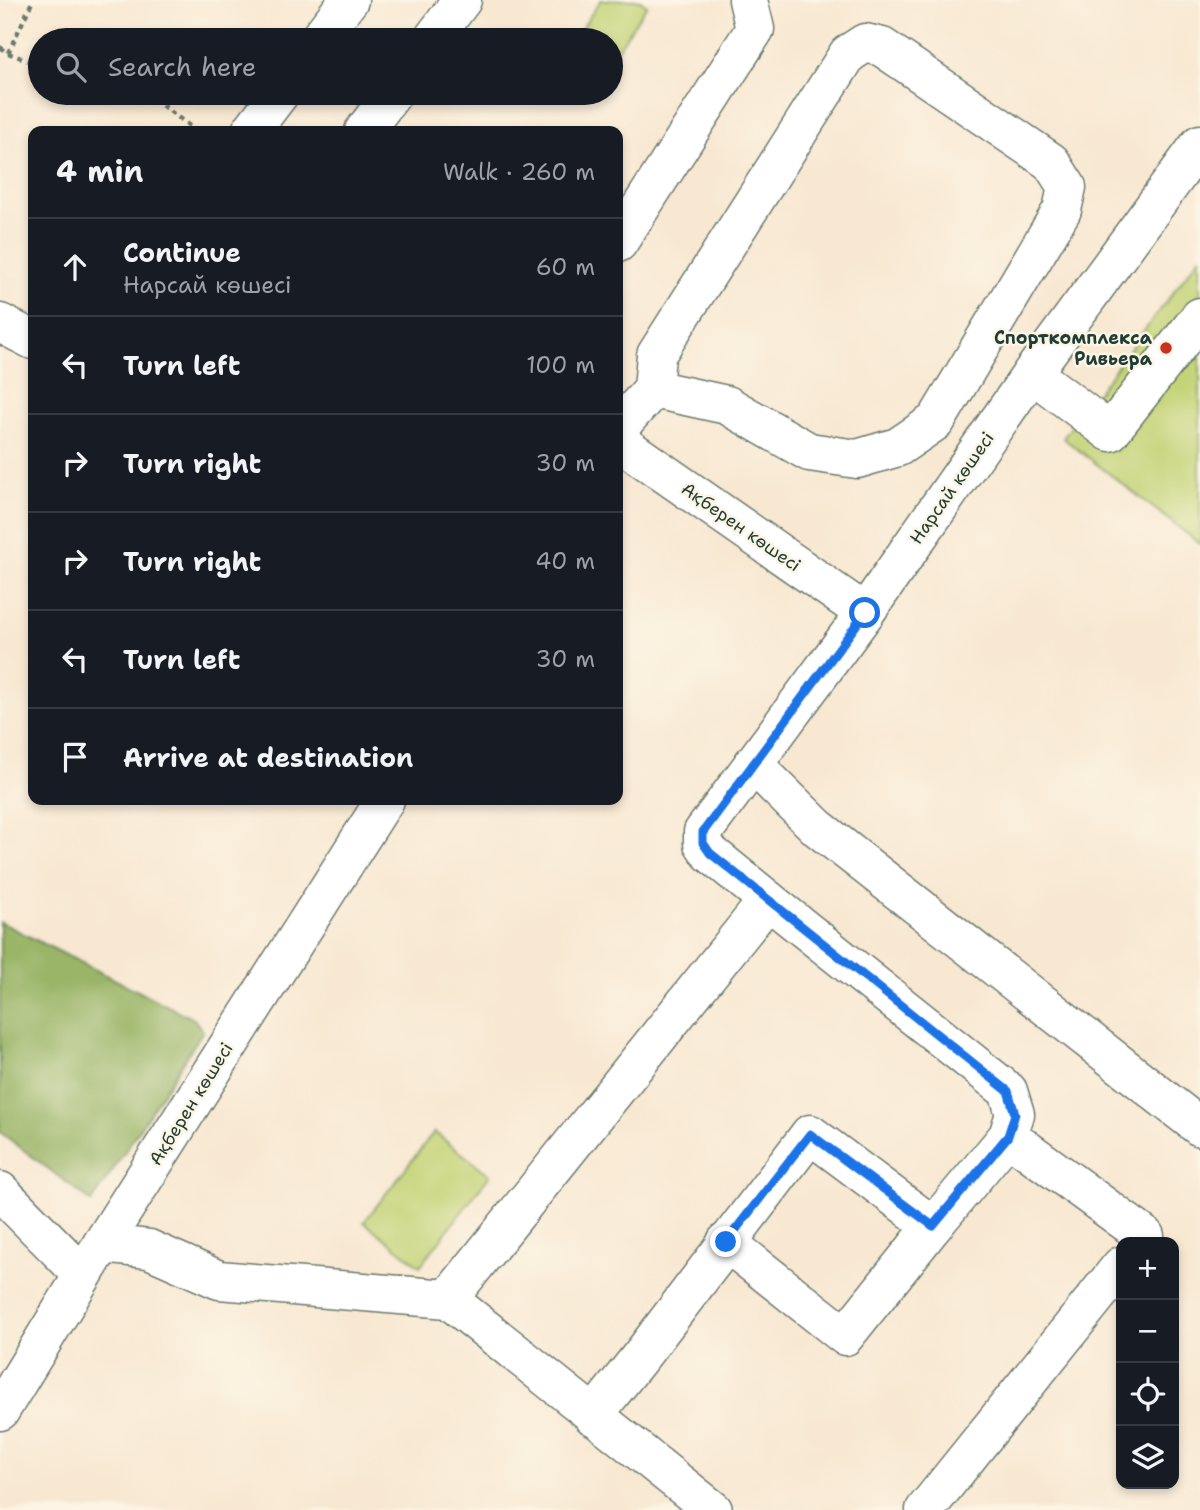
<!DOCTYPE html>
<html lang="en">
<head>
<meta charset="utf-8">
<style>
	:root { --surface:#171b24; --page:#20242c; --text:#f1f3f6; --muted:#9ea1a6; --line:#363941 }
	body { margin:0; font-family:"Shantell Sans",sans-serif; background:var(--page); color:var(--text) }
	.controls { position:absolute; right:21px; bottom:21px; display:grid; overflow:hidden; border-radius:14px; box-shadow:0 4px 10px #0003 }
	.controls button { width:63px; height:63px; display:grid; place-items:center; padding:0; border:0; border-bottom:2px solid var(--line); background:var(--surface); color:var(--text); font:35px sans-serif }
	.stop { position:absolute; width:21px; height:21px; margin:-16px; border:5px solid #1a73e8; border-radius:50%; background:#fff }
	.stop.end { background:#1a73e8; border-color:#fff; box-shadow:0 2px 7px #0008 }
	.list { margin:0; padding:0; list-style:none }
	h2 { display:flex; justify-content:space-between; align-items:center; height:91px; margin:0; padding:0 28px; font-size:30px }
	h2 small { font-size:23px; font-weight:400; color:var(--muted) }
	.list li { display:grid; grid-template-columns:46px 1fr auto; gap:21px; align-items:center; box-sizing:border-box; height:98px; padding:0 28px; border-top:2px solid var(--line) }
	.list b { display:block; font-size:26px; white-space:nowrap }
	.list p { margin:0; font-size:23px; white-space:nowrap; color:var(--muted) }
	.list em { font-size:23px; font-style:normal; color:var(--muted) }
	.icon { flex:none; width:38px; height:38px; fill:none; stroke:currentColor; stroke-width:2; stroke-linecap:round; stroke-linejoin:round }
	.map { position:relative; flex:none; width:1200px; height:1510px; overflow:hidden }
	.search { position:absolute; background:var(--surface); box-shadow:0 4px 10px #0003; left:28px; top:28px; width:595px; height:77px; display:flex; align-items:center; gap:18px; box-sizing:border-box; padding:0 24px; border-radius:38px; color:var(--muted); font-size:26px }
	.panel { position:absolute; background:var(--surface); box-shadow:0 4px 10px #0003; left:28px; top:126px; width:595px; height:679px; border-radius:14px }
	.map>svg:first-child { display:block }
	.green { fill:#c3d376; stroke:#718855; stroke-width:2 }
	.forest { fill:#9ab567; stroke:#5c794e; stroke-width:2 }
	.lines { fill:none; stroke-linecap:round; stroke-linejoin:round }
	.minor-casing { stroke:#6b796b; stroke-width:41 }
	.path { stroke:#6b796b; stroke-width:4.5; stroke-dasharray:5 5; stroke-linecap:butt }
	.minor { stroke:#fff; stroke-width:38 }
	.route { stroke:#1a73e8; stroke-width:9 }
	.poi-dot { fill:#c8321e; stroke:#fcf5e5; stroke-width:2.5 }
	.labels { text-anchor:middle; stroke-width:5; stroke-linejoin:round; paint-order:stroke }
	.poi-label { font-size:18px; font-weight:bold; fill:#1f3d34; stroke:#fcf5e5; text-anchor:end }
	.street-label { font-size:18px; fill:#1f3d34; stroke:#fcf5e5 }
</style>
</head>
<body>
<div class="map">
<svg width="1200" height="1510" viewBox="0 0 1200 1510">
	<rect width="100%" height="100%" fill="#fcf5e5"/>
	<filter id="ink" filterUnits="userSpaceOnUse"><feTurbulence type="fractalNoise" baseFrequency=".0143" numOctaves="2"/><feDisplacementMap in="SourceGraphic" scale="14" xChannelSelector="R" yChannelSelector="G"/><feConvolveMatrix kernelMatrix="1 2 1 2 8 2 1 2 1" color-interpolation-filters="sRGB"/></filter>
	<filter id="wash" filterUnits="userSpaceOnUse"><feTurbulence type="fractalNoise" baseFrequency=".00686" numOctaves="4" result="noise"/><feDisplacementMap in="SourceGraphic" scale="28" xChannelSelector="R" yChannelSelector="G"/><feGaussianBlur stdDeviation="1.57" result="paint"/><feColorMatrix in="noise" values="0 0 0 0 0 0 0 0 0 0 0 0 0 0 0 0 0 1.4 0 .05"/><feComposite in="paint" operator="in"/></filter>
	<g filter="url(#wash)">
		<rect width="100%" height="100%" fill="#f8e8d2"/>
		<g class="green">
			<path d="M601,0H640L647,5L611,59V40H574Z"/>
			<path d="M1200,257V544L1063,438Z"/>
			<path d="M434,1132L490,1175L420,1266L364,1222Z"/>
		</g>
		<path class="forest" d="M0,922L194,1019L203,1031L92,1202L0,1132Z"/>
	</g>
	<g filter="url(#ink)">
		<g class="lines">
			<g class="minor-casing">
				<g id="minor">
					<path d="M318,40L349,0"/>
					<path d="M432,40L462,0"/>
					<path d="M251,131L280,93"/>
					<path d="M364,131L393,93"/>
					<path d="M618,243L755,29L748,0"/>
					<path d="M0,323L33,340"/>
					<path d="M1032,373L1110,432L1200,317"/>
					<path d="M618,431L627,418L653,389L727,405L809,452L857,459L898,447L936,421L1062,210L1067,187L1051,162L882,47L865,43L848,54L656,355L653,389"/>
					<path d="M618,441L865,613"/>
					<path d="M753,764L818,828L1200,1127"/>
					<path d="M768,900L710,853L703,843V832L865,613L1032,373L1200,144"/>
					<path d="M1008,1136L1145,1236L1141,1242"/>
					<path d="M0,1191L83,1275"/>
					<path d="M726,1242L845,1336L933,1226"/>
					<path d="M102,1244L149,1249L219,1280L448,1299L713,1510"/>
					<path d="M448,1299L768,900L1008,1091L1015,1114L1008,1136L933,1226L810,1134L644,1352L593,1416"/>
					<path d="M0,1411L102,1244L385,800"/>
					<path d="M925,1510L1121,1266"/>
				</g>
			</g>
			<g class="path">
				<path d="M0,47L8,53L40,65"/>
				<path d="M8,53L33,0"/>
				<path d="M146,93L196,131"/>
			</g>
			<use href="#minor" class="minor"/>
		</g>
	</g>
	<g class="lines" filter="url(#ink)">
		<path class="route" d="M726,1242L810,1134L933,1226L1008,1136L1015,1114L1008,1091L710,853L703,843V832L865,613"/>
	</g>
	<circle class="poi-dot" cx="1166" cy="348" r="7"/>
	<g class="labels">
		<g class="poi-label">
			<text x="1152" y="344">Спорткомплекса<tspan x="1152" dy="21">Ривьера</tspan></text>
		</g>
		<g class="street-label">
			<text transform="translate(952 488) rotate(-55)" y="6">Нарсай көшесі</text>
			<text transform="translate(741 527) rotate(35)" y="6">Ақберен көшесі</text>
			<text transform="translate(191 1104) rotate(-58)" y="6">Ақберен көшесі</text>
		</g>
	</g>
</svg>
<div class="controls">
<button>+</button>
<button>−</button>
<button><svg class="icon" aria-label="locate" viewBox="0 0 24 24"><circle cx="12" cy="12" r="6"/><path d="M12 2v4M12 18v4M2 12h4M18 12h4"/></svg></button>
<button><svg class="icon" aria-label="layers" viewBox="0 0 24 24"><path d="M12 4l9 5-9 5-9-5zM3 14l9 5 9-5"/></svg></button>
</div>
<div class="stop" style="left:865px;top:613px"></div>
<div class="stop end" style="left:726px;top:1242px"></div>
<div class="search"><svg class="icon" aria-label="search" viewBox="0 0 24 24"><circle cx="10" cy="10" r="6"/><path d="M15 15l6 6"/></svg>Search here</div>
<section class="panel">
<h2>4 min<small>Walk · 260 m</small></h2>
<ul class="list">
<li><svg class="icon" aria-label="ahead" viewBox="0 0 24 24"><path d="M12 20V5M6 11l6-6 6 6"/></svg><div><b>Continue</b><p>Нарсай көшесі</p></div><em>60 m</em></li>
<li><svg class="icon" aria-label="left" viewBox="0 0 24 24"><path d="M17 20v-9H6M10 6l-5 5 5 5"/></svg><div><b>Turn left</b></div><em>100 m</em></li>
<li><svg class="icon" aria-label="right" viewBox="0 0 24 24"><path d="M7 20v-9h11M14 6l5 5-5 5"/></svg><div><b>Turn right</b></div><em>30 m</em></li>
<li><svg class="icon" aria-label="right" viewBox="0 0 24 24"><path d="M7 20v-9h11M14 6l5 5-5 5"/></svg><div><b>Turn right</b></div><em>40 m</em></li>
<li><svg class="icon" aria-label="left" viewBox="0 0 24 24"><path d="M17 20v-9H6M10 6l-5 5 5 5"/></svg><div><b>Turn left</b></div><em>30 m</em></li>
<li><svg class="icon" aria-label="arrive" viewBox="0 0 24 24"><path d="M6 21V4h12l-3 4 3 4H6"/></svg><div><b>Arrive at destination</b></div></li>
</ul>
</section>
</div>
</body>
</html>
